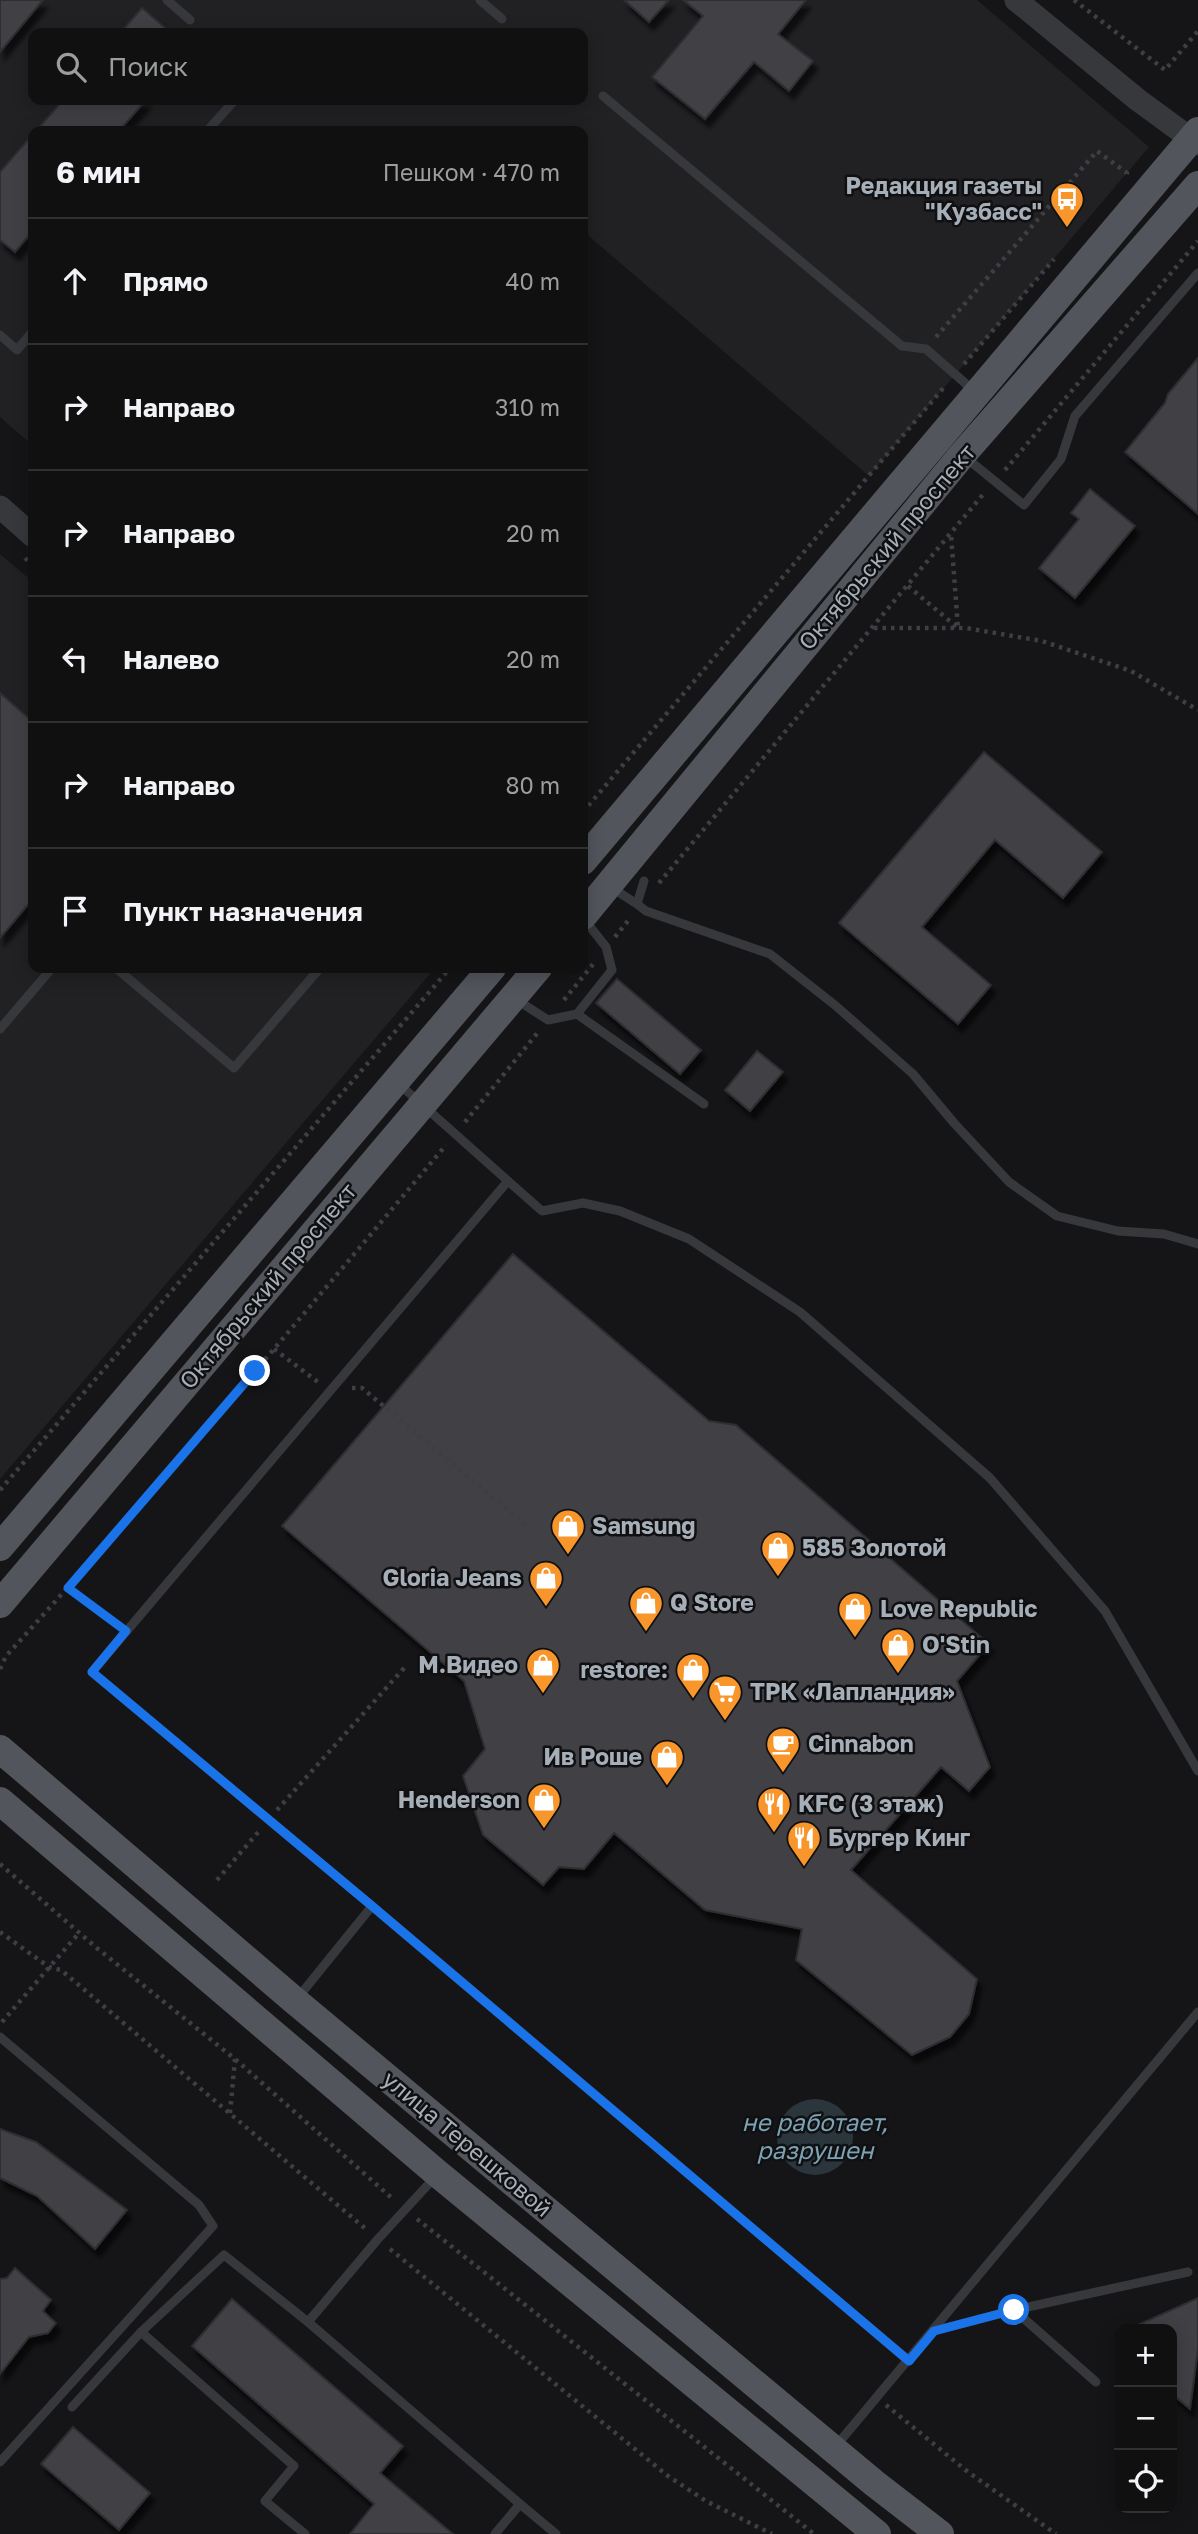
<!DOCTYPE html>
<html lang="ru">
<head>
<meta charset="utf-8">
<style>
	:root { --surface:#101011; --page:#1e1e1f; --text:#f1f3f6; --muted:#9c9d9f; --line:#303031 }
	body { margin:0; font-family:"Golos Text",sans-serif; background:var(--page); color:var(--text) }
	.controls { position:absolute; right:21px; bottom:21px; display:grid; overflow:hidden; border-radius:14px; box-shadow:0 4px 18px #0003 }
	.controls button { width:63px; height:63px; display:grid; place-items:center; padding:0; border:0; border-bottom:2px solid var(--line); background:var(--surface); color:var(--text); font:35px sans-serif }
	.stop { position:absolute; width:21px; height:21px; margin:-16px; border:5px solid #1a73e8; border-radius:50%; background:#fff }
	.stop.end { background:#1a73e8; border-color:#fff; box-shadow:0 2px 7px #0008 }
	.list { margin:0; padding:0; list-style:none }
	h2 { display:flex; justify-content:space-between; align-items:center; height:91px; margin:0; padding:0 28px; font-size:30px }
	h2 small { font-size:23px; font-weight:400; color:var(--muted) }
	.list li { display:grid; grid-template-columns:46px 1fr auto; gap:21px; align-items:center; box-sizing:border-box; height:126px; padding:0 28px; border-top:2px solid var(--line) }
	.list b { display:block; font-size:26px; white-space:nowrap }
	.list em { font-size:23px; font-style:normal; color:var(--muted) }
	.icon { flex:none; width:38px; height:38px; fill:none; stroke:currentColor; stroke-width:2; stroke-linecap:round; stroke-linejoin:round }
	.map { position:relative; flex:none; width:1198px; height:2534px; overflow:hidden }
	.search { position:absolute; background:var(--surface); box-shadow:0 4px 18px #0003; left:28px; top:28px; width:560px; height:77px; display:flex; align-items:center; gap:18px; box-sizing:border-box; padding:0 24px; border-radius:14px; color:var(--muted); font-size:26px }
	.panel { position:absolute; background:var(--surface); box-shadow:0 4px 18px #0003; left:28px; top:126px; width:560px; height:847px; border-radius:14px }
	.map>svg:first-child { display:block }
	.built { fill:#212124; fill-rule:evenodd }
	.water { fill:#2a363b }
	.building { fill:#3f4044; stroke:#2f2f33; stroke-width:2; filter:url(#shadow) }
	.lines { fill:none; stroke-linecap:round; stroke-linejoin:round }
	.path { stroke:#3c3f43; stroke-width:4.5; stroke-dasharray:3.5 5; stroke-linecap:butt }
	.service { stroke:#36383c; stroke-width:9 }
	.tertiary { stroke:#36383c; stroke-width:23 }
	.primary { stroke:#52555b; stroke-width:28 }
	.route { stroke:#1a73e8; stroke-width:9 }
	.labels { text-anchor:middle; stroke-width:5; stroke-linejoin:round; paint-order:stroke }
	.poi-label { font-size:23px; font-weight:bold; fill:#a6aeb7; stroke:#101012; text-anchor:start }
	.street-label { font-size:23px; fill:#a6aeb7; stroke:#101012 }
	.water-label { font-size:24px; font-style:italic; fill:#7ca2b4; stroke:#101012 }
</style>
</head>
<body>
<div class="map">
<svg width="1198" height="2534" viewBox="0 0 1198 2534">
	<defs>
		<filter id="shadow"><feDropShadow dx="4.5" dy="8" stdDeviation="2" flood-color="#0009"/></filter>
	</defs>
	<rect width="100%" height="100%" fill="#151517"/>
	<g class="built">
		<path d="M0,0H977L1149,147L869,476L583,231V131H33V446L0,417ZM33,33H583V100H33Z"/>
		<path d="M0,554L33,582V968H435L0,1479Z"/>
	</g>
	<circle class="water" cx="815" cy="2137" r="38"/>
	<g class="building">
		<path d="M0,0H43L0,52Z"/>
		<path d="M624,0H669L649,22Z"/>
		<path d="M683,0H806L778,34L813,61L789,91L754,62L705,119L652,77L703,16Z"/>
		<path d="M142,8L171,33H120Z"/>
		<path d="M63,100H146L119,131H36Z"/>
		<path d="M33,134V231L15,252L0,240V172Z"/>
		<path d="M1198,358V514L1125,452L1165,403L1168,394Z"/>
		<path d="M1090,489L1135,526L1075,598L1039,568L1079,519L1071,513Z"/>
		<path d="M0,693L33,722V899L0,938Z"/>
		<path d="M984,752L1102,852L1063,898L995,840L922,927L991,985L958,1024L839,923Z"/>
		<path d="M617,979L701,1050L680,1074L596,1003Z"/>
		<path d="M757,1051L783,1072L750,1111L725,1090Z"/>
		<path d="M513,1254L709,1421L736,1425L989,1644L957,1681L990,1767L969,1791L941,1767L851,1870L977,1979L969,2014L950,2037L912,2055L796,1960L802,1929L705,1910L614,1833L584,1869L559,1867L543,1885L483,1835L463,1776L485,1749L464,1681L282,1526Z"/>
		<path d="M0,2129L36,2142L127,2210L95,2249L37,2196L0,2178Z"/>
		<path d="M15,2268L51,2300L43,2311L56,2323L48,2333L29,2337L0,2374V2279L7,2278Z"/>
		<path d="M1198,2298V2349L1190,2409L1172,2394V2329H1129Z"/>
		<path d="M232,2299L403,2446L380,2473L453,2534H350L374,2504L192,2346Z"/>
		<path d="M73,2427L150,2493L119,2530L41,2464Z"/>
	</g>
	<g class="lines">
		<g class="path">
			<path d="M1074,0L1165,70L1198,31"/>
			<path d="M936,337L1097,151L1127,173L1126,175"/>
			<path d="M964,364L1054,259"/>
			<path d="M1005,470L1198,241"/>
			<path d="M25,558L33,566"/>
			<path d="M908,586L958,628L951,534"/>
			<path d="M874,628H966L1042,641L1131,671L1198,710"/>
			<path d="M583,812L945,386"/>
			<path d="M659,883L985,492"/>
			<path d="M615,937L631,917"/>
			<path d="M564,1000L594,963"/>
			<path d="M465,1122L539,1031"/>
			<path d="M274,1349L318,1382"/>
			<path d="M352,1388H362L526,1525"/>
			<path d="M0,1490L450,968"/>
			<path d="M68,1588L115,1623"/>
			<path d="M0,1669L6,1656C157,1490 301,1317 446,1145"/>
			<path d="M277,1810L405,1667"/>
			<path d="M0,1864L98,1949L235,2059L394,2200"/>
			<path d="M217,1880L260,1830"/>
			<path d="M0,1932L49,1967L61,1970L367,2230"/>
			<path d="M2,2022L79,1933"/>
			<path d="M230,2113L235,2059"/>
			<path d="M417,2219L814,2534"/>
			<path d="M390,2249L668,2476L706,2501L772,2534"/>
			<path d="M886,2405L968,2472L1056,2534"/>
		</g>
		<g class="service">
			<path d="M167,0L190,20"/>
			<path d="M480,0L502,19"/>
			<path d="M603,96L902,346L926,349L973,390"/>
			<path d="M207,131L235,100"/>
			<path d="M0,335L17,350L33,331"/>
			<path d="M965,457L1024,505L1061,459L1075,416L1198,273"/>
			<path d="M644,881L637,904L646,911L770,954L836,1006L913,1074L954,1123L1009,1182L1057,1216L1118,1231L1164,1234L1198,1244"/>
			<path d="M612,888L637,904"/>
			<path d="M116,968L234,1068L320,968"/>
			<path d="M517,1000L548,1020L577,1014L612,970L606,947L584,919"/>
			<path d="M577,1014L704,1104"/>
			<path d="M0,1029L52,968"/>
			<path d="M399,1084L508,1181"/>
			<path d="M296,2000L372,1906"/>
			<path d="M0,2037L199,2205L213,2226L0,2462"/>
			<path d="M436,2176L378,2239L308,2322L520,2504L495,2534"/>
			<path d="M1014,2310L1188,2272"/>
			<path d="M934,2331L1014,2310L1096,2382"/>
			<path d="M141,2332L294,2466L265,2501L305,2534"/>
			<path d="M909,2361L372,1906L92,1672L508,1181L542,1211L583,1203L620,1211L689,1239L800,1312L990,1478L1105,1611L1198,1771"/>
			<path d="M72,2407L141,2332L224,2255L308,2322"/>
			<path d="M836,2446L1198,2012"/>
			<path d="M520,2504L556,2534"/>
		</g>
		<g class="tertiary">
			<path d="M1016,0L1138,100L1198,144"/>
			<path d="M0,507L33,536"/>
		</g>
		<g class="primary">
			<path d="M583,861L1198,131"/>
			<path d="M583,916L962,455L1198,185"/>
			<path d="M0,1547L492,968"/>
			<path d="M0,1604L538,968"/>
			<path d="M0,1749L295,2001L874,2483L940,2534"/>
			<path d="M0,1801L438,2174L877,2534"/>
		</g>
	</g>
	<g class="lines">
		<path class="route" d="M255,1371L68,1588L126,1631L92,1672L372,1906L909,2361L934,2331L1014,2310"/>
	</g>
	<defs>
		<g id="bus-pin" transform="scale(1.75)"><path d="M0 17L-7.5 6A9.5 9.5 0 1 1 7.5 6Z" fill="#f8962b" stroke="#101012"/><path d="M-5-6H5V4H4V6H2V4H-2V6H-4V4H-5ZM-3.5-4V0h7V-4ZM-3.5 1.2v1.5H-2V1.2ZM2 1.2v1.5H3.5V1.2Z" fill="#fff"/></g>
		<g id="shop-pin" transform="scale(1.75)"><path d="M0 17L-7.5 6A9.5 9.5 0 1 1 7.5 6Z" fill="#f8962b" stroke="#101012"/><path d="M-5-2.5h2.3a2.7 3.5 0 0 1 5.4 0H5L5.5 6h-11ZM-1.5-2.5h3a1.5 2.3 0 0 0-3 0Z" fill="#fff"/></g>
		<g id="supermarket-pin" transform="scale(1.75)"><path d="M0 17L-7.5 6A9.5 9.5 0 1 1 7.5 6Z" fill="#f8962b" stroke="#101012"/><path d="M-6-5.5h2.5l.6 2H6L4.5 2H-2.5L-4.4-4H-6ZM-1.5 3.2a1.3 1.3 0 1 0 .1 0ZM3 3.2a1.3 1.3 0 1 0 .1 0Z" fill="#fff"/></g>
		<g id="cafe-pin" transform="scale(1.75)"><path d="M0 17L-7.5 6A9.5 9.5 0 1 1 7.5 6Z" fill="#f8962b" stroke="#101012"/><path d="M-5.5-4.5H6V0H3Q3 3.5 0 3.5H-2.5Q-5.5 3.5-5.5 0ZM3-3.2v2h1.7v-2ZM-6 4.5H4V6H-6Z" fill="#fff"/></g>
		<g id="restaurant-pin" transform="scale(1.75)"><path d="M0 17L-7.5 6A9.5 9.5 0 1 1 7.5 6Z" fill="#f8962b" stroke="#101012"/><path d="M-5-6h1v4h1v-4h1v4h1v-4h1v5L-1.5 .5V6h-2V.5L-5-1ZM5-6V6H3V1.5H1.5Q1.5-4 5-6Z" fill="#fff"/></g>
	</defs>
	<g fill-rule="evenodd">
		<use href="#bus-pin" x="1067" y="199"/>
		<use href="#shop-pin" x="568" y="1526"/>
		<use href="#shop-pin" x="778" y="1548"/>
		<use href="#shop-pin" x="546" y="1578"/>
		<use href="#shop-pin" x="646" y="1603"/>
		<use href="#shop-pin" x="855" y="1609"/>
		<use href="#shop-pin" x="898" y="1645"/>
		<use href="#shop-pin" x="543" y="1665"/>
		<use href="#shop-pin" x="693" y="1670"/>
		<use href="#supermarket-pin" x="725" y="1692"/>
		<use href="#cafe-pin" x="783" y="1744"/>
		<use href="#shop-pin" x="667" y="1757"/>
		<use href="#shop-pin" x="544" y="1800"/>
		<use href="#restaurant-pin" x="774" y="1804"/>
		<use href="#restaurant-pin" x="804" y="1838"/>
	</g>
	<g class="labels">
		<g class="poi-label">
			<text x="1042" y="194" text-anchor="end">Редакция газеты<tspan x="1042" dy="26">"Кузбасс"</tspan></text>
			<text x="592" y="1534">Samsung</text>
			<text x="802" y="1556">585 Золотой</text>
			<text x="522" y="1586" text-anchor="end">Gloria Jeans</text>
			<text x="670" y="1611">Q Store</text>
			<text x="880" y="1617">Love Republic</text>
			<text x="922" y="1653">O'Stin</text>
			<text x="518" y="1673" text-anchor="end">М.Видео</text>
			<text x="668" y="1678" text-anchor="end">restore:</text>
			<text x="750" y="1700">ТРК «Лапландия»</text>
			<text x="808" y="1752">Cinnabon</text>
			<text x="642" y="1765" text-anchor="end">Ив Роше</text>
			<text x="520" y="1808" text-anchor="end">Henderson</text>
			<text x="798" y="1812">KFC (3 этаж)</text>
			<text x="828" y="1846">Бургер Кинг</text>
		</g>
		<g class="street-label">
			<text transform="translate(887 547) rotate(-50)" y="8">Октябрьский проспект</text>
			<text transform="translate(268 1286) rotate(-50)" y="8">Октябрьский проспект</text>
			<text transform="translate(467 2144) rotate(40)" y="8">улица Терешковой</text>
		</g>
		<g class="water-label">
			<text x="815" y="2131">не работает,<tspan x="815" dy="28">разрушен</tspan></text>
		</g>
	</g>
</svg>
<div class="controls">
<button>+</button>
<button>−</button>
<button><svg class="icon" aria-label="locate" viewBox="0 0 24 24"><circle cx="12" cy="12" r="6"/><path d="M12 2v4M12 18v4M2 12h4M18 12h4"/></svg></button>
</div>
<div class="stop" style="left:1014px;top:2310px"></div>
<div class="stop end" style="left:255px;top:1371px"></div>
<div class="search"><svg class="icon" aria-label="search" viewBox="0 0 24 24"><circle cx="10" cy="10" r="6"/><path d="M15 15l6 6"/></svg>Поиск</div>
<section class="panel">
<h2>6 мин<small>Пешком · 470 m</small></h2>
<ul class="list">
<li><svg class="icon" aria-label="ahead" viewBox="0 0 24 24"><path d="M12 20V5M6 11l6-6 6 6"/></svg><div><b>Прямо</b></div><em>40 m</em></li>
<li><svg class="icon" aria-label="right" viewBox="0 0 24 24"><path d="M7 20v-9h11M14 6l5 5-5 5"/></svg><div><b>Направо</b></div><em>310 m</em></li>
<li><svg class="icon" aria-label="right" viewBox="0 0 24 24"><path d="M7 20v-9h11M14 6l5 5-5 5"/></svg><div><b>Направо</b></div><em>20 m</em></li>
<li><svg class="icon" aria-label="left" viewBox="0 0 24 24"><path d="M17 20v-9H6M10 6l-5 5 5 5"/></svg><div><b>Налево</b></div><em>20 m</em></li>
<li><svg class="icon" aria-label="right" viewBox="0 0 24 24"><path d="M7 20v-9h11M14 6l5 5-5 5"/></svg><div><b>Направо</b></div><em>80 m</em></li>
<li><svg class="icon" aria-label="arrive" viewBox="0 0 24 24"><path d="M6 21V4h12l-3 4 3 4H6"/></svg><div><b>Пункт назначения</b></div></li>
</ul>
</section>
</div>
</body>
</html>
